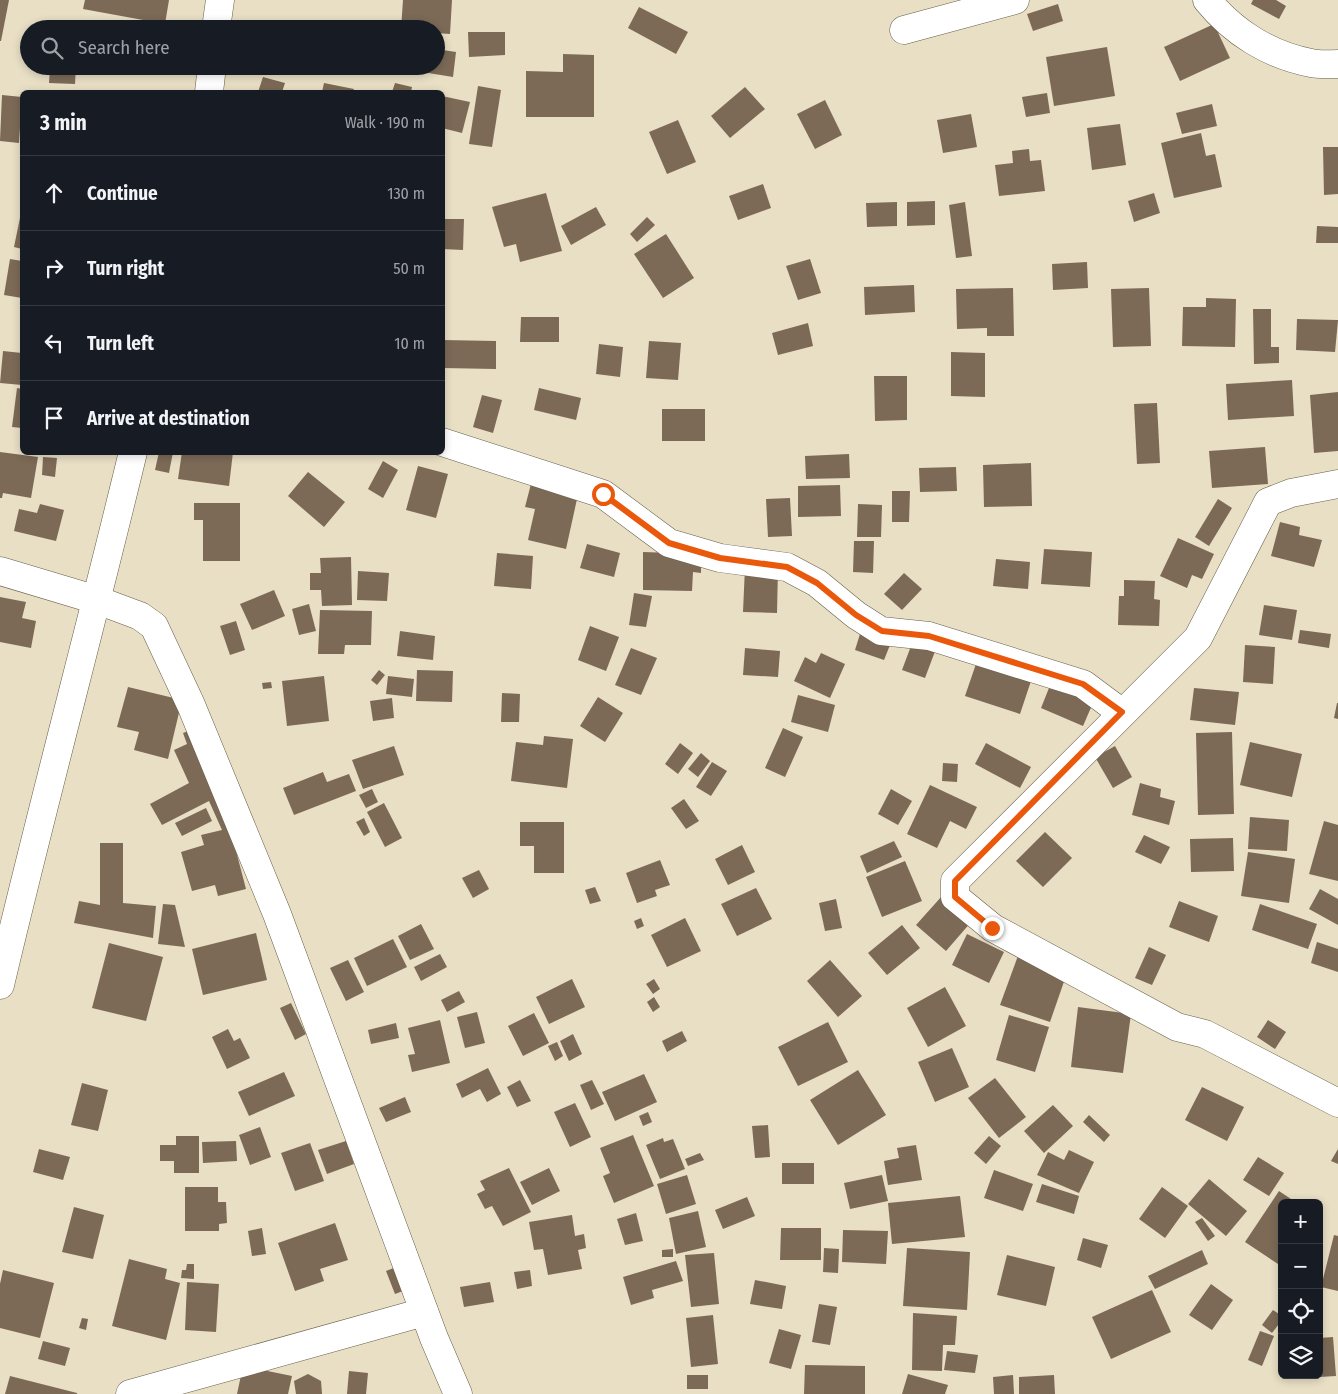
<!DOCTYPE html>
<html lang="en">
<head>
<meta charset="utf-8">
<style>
	:root { --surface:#171b24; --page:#242831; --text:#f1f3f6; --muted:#9ea1a6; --line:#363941 }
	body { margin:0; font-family:"Fira Sans Condensed",sans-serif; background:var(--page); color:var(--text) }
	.controls { position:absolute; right:15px; bottom:15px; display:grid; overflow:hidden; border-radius:8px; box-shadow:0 2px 8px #0003 }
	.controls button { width:45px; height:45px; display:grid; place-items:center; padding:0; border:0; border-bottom:1px solid var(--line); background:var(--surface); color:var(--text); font:25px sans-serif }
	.stop { position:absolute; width:15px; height:15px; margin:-11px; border:4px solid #ea580c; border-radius:50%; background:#fff }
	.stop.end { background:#ea580c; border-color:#fff; box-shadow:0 1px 5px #0008 }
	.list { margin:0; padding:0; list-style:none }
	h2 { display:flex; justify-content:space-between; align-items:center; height:65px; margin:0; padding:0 20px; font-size:21px }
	h2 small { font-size:16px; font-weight:400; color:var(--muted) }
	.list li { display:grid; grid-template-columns:32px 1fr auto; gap:15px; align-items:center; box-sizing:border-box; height:75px; padding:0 20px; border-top:1px solid var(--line) }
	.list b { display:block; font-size:19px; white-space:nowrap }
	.list em { font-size:16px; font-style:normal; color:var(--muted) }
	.icon { flex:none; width:28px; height:28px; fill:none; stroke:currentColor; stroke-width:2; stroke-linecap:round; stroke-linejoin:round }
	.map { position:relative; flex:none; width:1338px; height:1394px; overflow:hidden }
	.search { position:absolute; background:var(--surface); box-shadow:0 2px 8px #0003; left:20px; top:20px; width:425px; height:55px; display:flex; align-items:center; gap:12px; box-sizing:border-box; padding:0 18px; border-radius:28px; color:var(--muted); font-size:19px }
	.panel { position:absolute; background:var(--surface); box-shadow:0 2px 8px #0003; left:20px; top:90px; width:425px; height:365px; border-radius:8px }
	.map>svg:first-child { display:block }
	.building { fill:#7c6a57 }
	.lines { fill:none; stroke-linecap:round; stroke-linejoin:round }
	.minor-casing { stroke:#665e48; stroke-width:29 }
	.minor { stroke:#fff; stroke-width:28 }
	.route { stroke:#ea580c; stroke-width:6 }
</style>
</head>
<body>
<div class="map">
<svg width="1338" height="1394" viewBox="0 0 1338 1394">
	<rect width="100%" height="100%" fill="#e8dfc5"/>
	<g class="building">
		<path d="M0,0H9L1,41H0Z"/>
		<path d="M85,0H169L165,24L83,9Z"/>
		<path d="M403,0H452L450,34L436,33V29H401Z"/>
		<path d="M1253,0H1276L1286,6L1279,19L1251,4Z"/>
		<path d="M1058,4L1063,21L1033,31L1027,14Z"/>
		<path d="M639,7L688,32L676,54L628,28Z"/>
		<path d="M1214,24L1230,58L1180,81L1164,47Z"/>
		<path d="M468,32H505V55L469,57Z"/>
		<path d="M1107,47L1115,96L1054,106L1046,57Z"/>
		<path d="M436,49L456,52L453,77L422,72L423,66H436Z"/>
		<path d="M563,54L594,55V117H526V71L563,72Z"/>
		<path d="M50,66H76L75,84L49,83Z"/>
		<path d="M398,66H417V70Z"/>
		<path d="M263,77L285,83L282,92H258Z"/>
		<path d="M324,83L354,89L353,92H322Z"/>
		<path d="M395,83L412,87L411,92H392Z"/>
		<path d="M478,86L501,90L492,147L469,144Z"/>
		<path d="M745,87L765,109L730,138L711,116Z"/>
		<path d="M1047,93L1050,113L1026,117L1022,97Z"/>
		<path d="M2,95L22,97L19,143L0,141Z"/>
		<path d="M442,96L470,102L462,133L442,128Z"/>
		<path d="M825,100L842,135L815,149L797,114Z"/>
		<path d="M1212,104L1217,126L1182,134L1176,113Z"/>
		<path d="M971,114L977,147L943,153L937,120Z"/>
		<path d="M678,120L696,162L667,174L649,132Z"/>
		<path d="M1120,124L1126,165L1092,170L1087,128Z"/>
		<path d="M1201,133L1206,156L1215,154L1222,187L1174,198L1161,143Z"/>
		<path d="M1323,147H1338V194L1324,195Z"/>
		<path d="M1029,149L1030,161L1041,160L1045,191L999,196L995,165L1013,163L1012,151Z"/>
		<path d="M763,184L771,208L738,220L729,196Z"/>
		<path d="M546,193L562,251L520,262L516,244L504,247L492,207Z"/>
		<path d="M1154,193L1160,213L1134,222L1128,201Z"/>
		<path d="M935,201V225L907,226V202Z"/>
		<path d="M897,202V226L867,227L866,203Z"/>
		<path d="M965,202L972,256L956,258L949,205Z"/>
		<path d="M596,207L606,225L571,245L561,226Z"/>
		<path d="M22,208V249L14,247Z"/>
		<path d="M647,217L655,225L637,242L630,234Z"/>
		<path d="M442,219H464L463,250L442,249Z"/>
		<path d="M1317,226L1338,227V243H1316Z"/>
		<path d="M666,234L694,278L663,298L634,254Z"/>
		<path d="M10,259L22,261V298L4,295Z"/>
		<path d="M810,259L821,293L798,300L786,266Z"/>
		<path d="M1087,262L1088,288L1053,290L1052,264Z"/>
		<path d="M914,285L915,312L865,315L864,287Z"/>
		<path d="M1013,288L1014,336H987V328L957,329L956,289Z"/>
		<path d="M1149,288L1151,346L1113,347L1111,289Z"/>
		<path d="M1206,298L1236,299L1235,347L1182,346L1183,307H1206Z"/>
		<path d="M1253,309H1271V347H1279V363L1254,364Z"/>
		<path d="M521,317H559V342H520Z"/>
		<path d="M1297,319L1338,320L1335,352L1296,350Z"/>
		<path d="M808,323L813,346L778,355L772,333Z"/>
		<path d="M442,340L496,341V369L442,368Z"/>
		<path d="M649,341L681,343L678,380L646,378Z"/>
		<path d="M599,344L623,347L620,377L596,374Z"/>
		<path d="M3,351L22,353V385L0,383Z"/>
		<path d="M951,352L985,353V397L951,396Z"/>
		<path d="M874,376H907V420L875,421Z"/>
		<path d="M1292,380L1294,416L1228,420L1226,384Z"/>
		<path d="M17,388L22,389V428L12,427Z"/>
		<path d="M539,388L581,398L576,420L534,410Z"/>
		<path d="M1338,392V451L1314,453L1310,395Z"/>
		<path d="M482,395L502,400L493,433L473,427Z"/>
		<path d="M1157,403L1160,463L1137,464L1134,404Z"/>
		<rect x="662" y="409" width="43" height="32"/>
		<path d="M1265,447L1268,484L1212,488L1209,451Z"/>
		<path d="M0,452L38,457L31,498L3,493L2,498H0Z"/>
		<path d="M159,452H173L169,473L155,470Z"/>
		<path d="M182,452H233L229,486L178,479Z"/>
		<path d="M849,454L850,478L806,479L805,456Z"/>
		<path d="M43,457L57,458L55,477L42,475Z"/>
		<path d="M383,461L398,470L383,498L368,489Z"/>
		<path d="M1031,463L1032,506L984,507L983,465Z"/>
		<path d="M418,466L448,474L436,518L406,510Z"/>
		<path d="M956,467L957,491L920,492L919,468Z"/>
		<path d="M308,472L345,502L324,527L288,496Z"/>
		<path d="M532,480L579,490L566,549L528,540L535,509L525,507Z"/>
		<path d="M840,485L841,516L798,517V486Z"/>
		<path d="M892,491H910L909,522H892Z"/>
		<path d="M790,498L792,536L768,537L766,499Z"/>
		<path d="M1218,499L1232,508L1209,546L1195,537Z"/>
		<path d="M194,503H240V561H203V520H194Z"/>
		<path d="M40,504L64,510L56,541L14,531L19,509L37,513Z"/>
		<path d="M858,504L882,505L881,537H857Z"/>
		<path d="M1280,522L1300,527L1299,535L1322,540L1314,567L1271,556Z"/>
		<path d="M1178,538L1214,554L1202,579L1192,575L1187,588L1160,576Z"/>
		<path d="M854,541H874L873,573L853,572Z"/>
		<path d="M587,544L620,553L614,577L580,568Z"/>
		<path d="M1044,549L1092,552L1090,587L1041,584Z"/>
		<path d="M643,552L701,554V573L693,572L692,591L643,590Z"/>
		<path d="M497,553L533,556L531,589L494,586Z"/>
		<path d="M351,557L352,605L322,606L321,590H310V573H321L320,558Z"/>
		<path d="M996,559L1030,562L1028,589L993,586Z"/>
		<path d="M745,567L778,568L777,613L743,612Z"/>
		<path d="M358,571L389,573L387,601L357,600Z"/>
		<path d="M904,573L922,589L902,610L884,594Z"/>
		<path d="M1124,580L1155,581L1154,599L1160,600L1159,626L1118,625L1119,596H1124Z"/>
		<path d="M274,590L285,616L252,630L240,604Z"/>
		<path d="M634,593L652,596L646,627L629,625Z"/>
		<path d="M0,597L26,602L22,618L36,621L31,648L0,642Z"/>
		<path d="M309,604L316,631L299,635L292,609Z"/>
		<path d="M1264,605L1297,610L1292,640L1259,635Z"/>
		<path d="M320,610L372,611L371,645H345L344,654H318Z"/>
		<path d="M236,621L245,650L230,655L220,626Z"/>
		<path d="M590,626L619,637L606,671L578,660Z"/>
		<path d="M1300,630L1331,634L1329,648L1298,643Z"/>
		<path d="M400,631L435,636L433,660L397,656Z"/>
		<path d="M860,634L890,645L884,660L855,650Z"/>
		<path d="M914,638L937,646L925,678L902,670Z"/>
		<path d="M1245,645L1275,647L1273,684L1243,682Z"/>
		<path d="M631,648L657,658L641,695L615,685Z"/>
		<path d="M745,648L780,651L778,677L743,675Z"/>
		<path d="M821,653L845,664L830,698L794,681L805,657L816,663Z"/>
		<path d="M977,661L1032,678L1020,714L965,696Z"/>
		<path d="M379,670L385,675L377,685L371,680Z"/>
		<path d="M417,670L453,671L452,702L416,701Z"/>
		<path d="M324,676L329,721L287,726L282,681Z"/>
		<path d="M388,676L414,679L412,697L386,694Z"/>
		<path d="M1053,678L1096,696L1083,726L1041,708Z"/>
		<path d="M271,682L272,688L263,689L262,683Z"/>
		<path d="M128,687L182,700L168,759L134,750L139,732L117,727Z"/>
		<path d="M1194,688L1239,692L1235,725L1190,720Z"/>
		<path d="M502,693L520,694L519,722H501Z"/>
		<path d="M798,695L835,705L828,732L791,722Z"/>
		<path d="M598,697L623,713L605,742L580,726Z"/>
		<path d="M392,698L394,718L373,721L370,701Z"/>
		<path d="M1337,703H1338V719L1334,718Z"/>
		<path d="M196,728L230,828L246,889L218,896L215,885L192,891L181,852L204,845L201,835L222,830L209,801L162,825L150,804L189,783L174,750L187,744L183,733Z"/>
		<path d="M783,728L803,737L785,777L765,768Z"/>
		<path d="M1232,732L1234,814L1198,815L1196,733Z"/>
		<path d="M544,736L573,739L567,788L511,781L516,742L543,745Z"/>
		<path d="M1250,742L1302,754L1292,797L1240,785Z"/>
		<path d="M680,743L693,753L678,774L665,764Z"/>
		<path d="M986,743L1031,767L1020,788L975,764Z"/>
		<path d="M394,746L404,775L363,789L352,760Z"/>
		<path d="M1115,746L1132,777L1113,788L1095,757Z"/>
		<path d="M701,753L710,761L698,777L688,769Z"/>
		<path d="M712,762L727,771L711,796L696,787Z"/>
		<path d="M943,763L958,764L957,782L942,781Z"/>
		<path d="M323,772L327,782L349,774L356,791L294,815L283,788Z"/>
		<path d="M1140,783L1161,789L1160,797L1175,801L1169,825L1132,815Z"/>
		<path d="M930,785L977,807L966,829L950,821L937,848L907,834Z"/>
		<path d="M372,789L378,802L366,808L359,795Z"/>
		<path d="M891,789L912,801L898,825L878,814Z"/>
		<path d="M684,799L699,821L686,829L671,808Z"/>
		<path d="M384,803L402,838L385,847L367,812Z"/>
		<path d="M206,808L212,821L182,836L175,823Z"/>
		<path d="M1250,817L1289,820L1287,851L1248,849Z"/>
		<path d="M364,818L370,832L364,836L356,822Z"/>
		<path d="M1324,821L1338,825V881L1309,874Z"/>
		<path d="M520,822H564V873H534V846H520Z"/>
		<path d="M1045,832L1072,858L1043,887L1016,861Z"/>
		<path d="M1144,835L1170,847L1161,864L1135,852Z"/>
		<path d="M1233,838L1234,871L1191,872L1190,839Z"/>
		<path d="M894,841L902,857L867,873L860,856Z"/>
		<path d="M100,843H123V903L156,906L153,938L74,923L79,901L100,905Z"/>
		<path d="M742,845L755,872L728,885L715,859Z"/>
		<path d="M1248,852L1295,859L1289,903L1241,896Z"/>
		<path d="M660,860L670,885L655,890L657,896L637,903L626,873Z"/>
		<path d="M905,861L922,901L882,917L866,877Z"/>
		<path d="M479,870L489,889L473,898L462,878Z"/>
		<path d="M595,887L601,901L590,904L585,890Z"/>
		<path d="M756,888L772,919L737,936L721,904Z"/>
		<path d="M1320,889L1338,899V925L1309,909Z"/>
		<path d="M942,896L972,921L946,951L916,925Z"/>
		<path d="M836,899L842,928L825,931L819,903Z"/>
		<path d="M1179,901L1218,916L1209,942L1169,927Z"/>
		<path d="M163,904L175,905L185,947L158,944Z"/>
		<path d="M1260,904L1317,924L1308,949L1252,930Z"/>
		<path d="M641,918L644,926L637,929L634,921Z"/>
		<path d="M685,918L701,951L667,967L651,935Z"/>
		<path d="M421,924L434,949L410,960L398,936Z"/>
		<path d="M902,925L920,948L887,975L868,953Z"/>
		<path d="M256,933L267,980L203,995L192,949Z"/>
		<path d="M967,934L1004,952L989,983L952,965Z"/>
		<path d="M393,939L407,967L367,986L354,958Z"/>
		<path d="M1317,942L1338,949V972L1311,963Z"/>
		<path d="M109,943L163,957L146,1021L92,1008Z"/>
		<path d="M1149,947L1166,955L1152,985L1135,978Z"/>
		<path d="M1019,953L1068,970L1050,1022L1000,1005Z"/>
		<path d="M440,954L447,967L421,981L414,967Z"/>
		<path d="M348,960L364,992L346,1001L330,968Z"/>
		<path d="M830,960L862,996L838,1017L807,981Z"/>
		<path d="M572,979L585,1007L549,1024L536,997Z"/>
		<path d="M654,979L660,989L653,994L646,984Z"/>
		<path d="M945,987L966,1026L928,1047L907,1008Z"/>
		<path d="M459,991L465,1002L447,1012L441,1000Z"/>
		<path d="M654,997L660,1007L653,1012L647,1002Z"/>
		<path d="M291,1003L306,1034L295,1040L280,1008Z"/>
		<path d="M1078,1007L1131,1014L1123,1073L1071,1067Z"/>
		<path d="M477,1012L485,1043L465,1048L457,1017Z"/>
		<path d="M534,1013L549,1043L523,1056L508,1026Z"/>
		<path d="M1009,1015L1049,1027L1035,1072L996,1060Z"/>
		<path d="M440,1020L450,1063L412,1072L408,1055L415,1054L408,1028Z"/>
		<path d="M1268,1020L1286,1032L1275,1049L1257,1037Z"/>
		<path d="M828,1022L848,1062L798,1086L778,1047Z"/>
		<path d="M396,1023L399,1038L371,1044L368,1030Z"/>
		<path d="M228,1029L234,1041L240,1038L250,1058L227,1069L212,1037Z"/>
		<path d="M682,1031L687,1041L667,1052L662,1041Z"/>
		<path d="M573,1034L582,1054L569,1061L560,1041Z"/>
		<path d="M557,1042L563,1056L555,1061L548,1046Z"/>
		<path d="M952,1048L969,1087L935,1102L918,1062Z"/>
		<path d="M488,1068L501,1094L487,1102L480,1089L462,1098L456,1084Z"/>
		<path d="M858,1070L886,1115L838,1145L810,1100Z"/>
		<path d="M284,1072L295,1096L249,1116L238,1092Z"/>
		<path d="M644,1074L657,1102L615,1121L602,1092Z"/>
		<path d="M995,1078L1026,1117L999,1138L968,1098Z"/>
		<path d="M520,1080L531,1101L517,1107L507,1087Z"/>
		<path d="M592,1080L604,1104L591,1110L580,1085Z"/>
		<path d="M82,1083L108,1090L98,1131L71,1125Z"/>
		<path d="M1202,1087L1244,1107L1227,1141L1185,1120Z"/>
		<path d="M405,1097L411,1112L386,1122L379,1108Z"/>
		<path d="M575,1103L591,1137L570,1147L554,1112Z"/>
		<path d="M1053,1105L1073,1126L1044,1153L1024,1131Z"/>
		<path d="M648,1112L652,1122L643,1126L639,1116Z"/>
		<path d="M1089,1115L1110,1135L1104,1142L1083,1122Z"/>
		<path d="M768,1125L770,1157L755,1158L752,1126Z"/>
		<path d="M260,1127L271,1157L250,1165L239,1135Z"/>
		<path d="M633,1135L654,1186L614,1203L603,1176L610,1173L600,1148Z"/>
		<path d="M176,1136H199V1173H174V1161H160V1145H176Z"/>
		<path d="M989,1136L1001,1146L986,1164L974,1153Z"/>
		<path d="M663,1138L664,1142L673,1139L685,1169L660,1179L646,1145Z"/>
		<path d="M236,1141L237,1161L203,1163L202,1142Z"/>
		<path d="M346,1141L354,1164L327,1174L318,1150Z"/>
		<path d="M310,1143L324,1181L295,1191L281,1153Z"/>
		<path d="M916,1145L922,1180L888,1185L884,1161L899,1158L897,1148Z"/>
		<path d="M39,1149L70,1157L63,1180L33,1172Z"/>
		<path d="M1338,1149V1164L1331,1161Z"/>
		<path d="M1069,1150L1094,1162L1079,1193L1037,1175L1048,1152L1064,1160Z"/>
		<path d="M700,1153L704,1160L688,1166L685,1159Z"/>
		<path d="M1258,1157L1284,1173L1269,1196L1243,1180Z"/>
		<rect x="782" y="1163" width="32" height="21"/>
		<path d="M509,1168L531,1212L503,1226L492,1206L485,1209L477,1194L485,1190L480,1181Z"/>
		<path d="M549,1168L560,1191L532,1205L520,1182Z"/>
		<path d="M994,1170L1033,1184L1023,1211L984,1198Z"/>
		<path d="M687,1175L696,1204L666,1214L657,1184Z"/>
		<path d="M882,1175L888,1201L850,1209L844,1183Z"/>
		<path d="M1209,1179L1247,1211L1226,1236L1188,1204Z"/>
		<path d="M1042,1184L1079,1196L1074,1214L1036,1202Z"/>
		<path d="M185,1187H218V1202H226L227,1223L219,1224V1231H185Z"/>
		<path d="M1162,1187L1188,1206L1165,1238L1139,1219Z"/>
		<path d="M1279,1191L1297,1203H1282L1281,1266L1245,1242Z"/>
		<path d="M960,1196L965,1237L892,1244L888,1203Z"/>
		<path d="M747,1197L755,1216L723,1229L715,1210Z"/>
		<path d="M74,1207L104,1215L93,1259L62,1252Z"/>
		<path d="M698,1211L706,1247L676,1254L669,1218Z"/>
		<path d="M636,1213L643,1241L625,1245L617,1219Z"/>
		<path d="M572,1215L575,1236L584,1234L586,1248L578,1250L582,1269L548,1275L543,1249L534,1250L529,1222Z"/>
		<path d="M1202,1218L1215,1236L1208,1241L1195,1222Z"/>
		<path d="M335,1223L348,1260L320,1269L324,1281L295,1291L278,1243Z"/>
		<path d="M262,1228L266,1254L252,1256L248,1231Z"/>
		<path d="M781,1228H821V1260H780Z"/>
		<path d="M843,1230L888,1231L886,1264L842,1262Z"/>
		<path d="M1334,1235L1338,1236V1291L1321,1287Z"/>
		<path d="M1083,1238L1108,1245L1101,1268L1077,1260Z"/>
		<path d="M824,1248L839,1249L838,1273L823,1272Z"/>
		<path d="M907,1248L970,1252L967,1310L903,1306Z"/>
		<path d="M673,1249V1257H662V1250Z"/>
		<path d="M1202,1250L1208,1264L1155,1289L1148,1276Z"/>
		<path d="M714,1253L719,1304L691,1307L685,1255Z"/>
		<path d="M1007,1255L1055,1267L1046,1306L997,1295Z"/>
		<path d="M129,1259L167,1269L165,1279L180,1283L166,1340L112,1326Z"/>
		<path d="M676,1261L683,1281L652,1290L654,1298L631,1305L623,1277Z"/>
		<path d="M187,1264H194V1279L181,1278L182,1270H186Z"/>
		<path d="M401,1265L411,1288L395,1294L386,1271Z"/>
		<path d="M3,1270L54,1283L40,1338L0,1328V1284Z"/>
		<path d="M530,1270L532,1286L517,1289L514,1272Z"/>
		<path d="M755,1280L786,1286L782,1309L750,1304Z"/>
		<path d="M187,1282L219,1284L216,1332L185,1330Z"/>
		<path d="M490,1282L494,1302L464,1307L460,1287Z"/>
		<path d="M1211,1284L1233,1300L1212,1330L1189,1315Z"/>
		<path d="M1152,1290L1171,1332L1111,1359L1092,1317Z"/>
		<path d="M819,1304L837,1307L830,1345L812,1342Z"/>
		<path d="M1273,1310L1282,1316V1320L1272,1333L1262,1325Z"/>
		<path d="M913,1313L957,1316L955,1345H943L942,1371L912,1370Z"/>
		<path d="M713,1315L718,1364L691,1367L686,1318Z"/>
		<path d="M82,1318L88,1319L86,1330L79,1328Z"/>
		<path d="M779,1329L801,1335L791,1369L769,1363Z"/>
		<path d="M1260,1331L1274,1336L1262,1366L1248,1360Z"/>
		<path d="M1333,1337L1336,1376L1287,1379V1375H1319V1338Z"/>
		<path d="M43,1341L70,1348L65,1366L38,1359Z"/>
		<path d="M947,1351L978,1355L975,1373L944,1370Z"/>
		<path d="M805,1365L865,1366V1394H804Z"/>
		<path d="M243,1366L292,1376L288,1394H237Z"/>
		<path d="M349,1371L368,1373L366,1394H347Z"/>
		<path d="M308,1374L321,1381L322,1394H296L294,1381Z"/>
		<path d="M908,1374L948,1385L945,1394H902Z"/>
		<rect x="687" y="1375" width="21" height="14"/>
		<path d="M1013,1375L1014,1394H994L993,1377Z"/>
		<path d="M1054,1375L1055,1394H1019V1377Z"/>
		<path d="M10,1376L77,1393V1394H5Z"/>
	</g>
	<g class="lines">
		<g class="minor-casing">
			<g id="minor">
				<path d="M1207,0C1233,32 1269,55 1311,63C1319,65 1329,64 1338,64"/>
				<path d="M216,29L220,0"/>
				<path d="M904,30L1015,0"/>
				<path d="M209,92L212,66"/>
				<path d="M442,442L603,494L669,543L720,558L787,567L817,583L856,615L881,631L929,636L1083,684L1122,713"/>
				<path d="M1338,484L1291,493L1268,502L1198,638L955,881V897L993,928L1177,1027L1205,1034L1338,1103"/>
				<path d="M0,571L97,600L140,616L154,626L191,705L277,914L434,1338L458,1394"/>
				<path d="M0,985C42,807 90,630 133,452"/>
				<path d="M130,1394L424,1312"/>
			</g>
		</g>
		<use href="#minor" class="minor"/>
	</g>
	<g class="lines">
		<path class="route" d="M603,494L669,543L720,558L787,567L817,583L856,615L882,631L929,636L1083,684L1122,712L955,881V897L992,928"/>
	</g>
</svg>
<div class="controls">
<button>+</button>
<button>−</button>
<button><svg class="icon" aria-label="locate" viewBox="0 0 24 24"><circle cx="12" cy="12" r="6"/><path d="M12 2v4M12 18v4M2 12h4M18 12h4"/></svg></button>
<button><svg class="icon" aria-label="layers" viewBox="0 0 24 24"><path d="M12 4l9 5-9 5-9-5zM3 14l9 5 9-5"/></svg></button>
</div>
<div class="stop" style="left:603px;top:494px"></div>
<div class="stop end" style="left:992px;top:928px"></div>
<div class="search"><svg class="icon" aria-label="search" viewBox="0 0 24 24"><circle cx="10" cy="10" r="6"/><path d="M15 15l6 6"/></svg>Search here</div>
<section class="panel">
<h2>3 min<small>Walk · 190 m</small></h2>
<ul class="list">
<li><svg class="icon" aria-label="ahead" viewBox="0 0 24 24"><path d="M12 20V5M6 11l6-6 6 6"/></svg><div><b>Continue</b></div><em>130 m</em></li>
<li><svg class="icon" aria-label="right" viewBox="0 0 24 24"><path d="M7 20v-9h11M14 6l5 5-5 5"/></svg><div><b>Turn right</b></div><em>50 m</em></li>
<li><svg class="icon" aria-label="left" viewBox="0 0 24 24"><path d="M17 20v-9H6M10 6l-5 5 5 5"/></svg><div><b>Turn left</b></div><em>10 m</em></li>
<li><svg class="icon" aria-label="arrive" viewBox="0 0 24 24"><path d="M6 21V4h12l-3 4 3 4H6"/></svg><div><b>Arrive at destination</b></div></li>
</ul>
</section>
</div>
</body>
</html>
